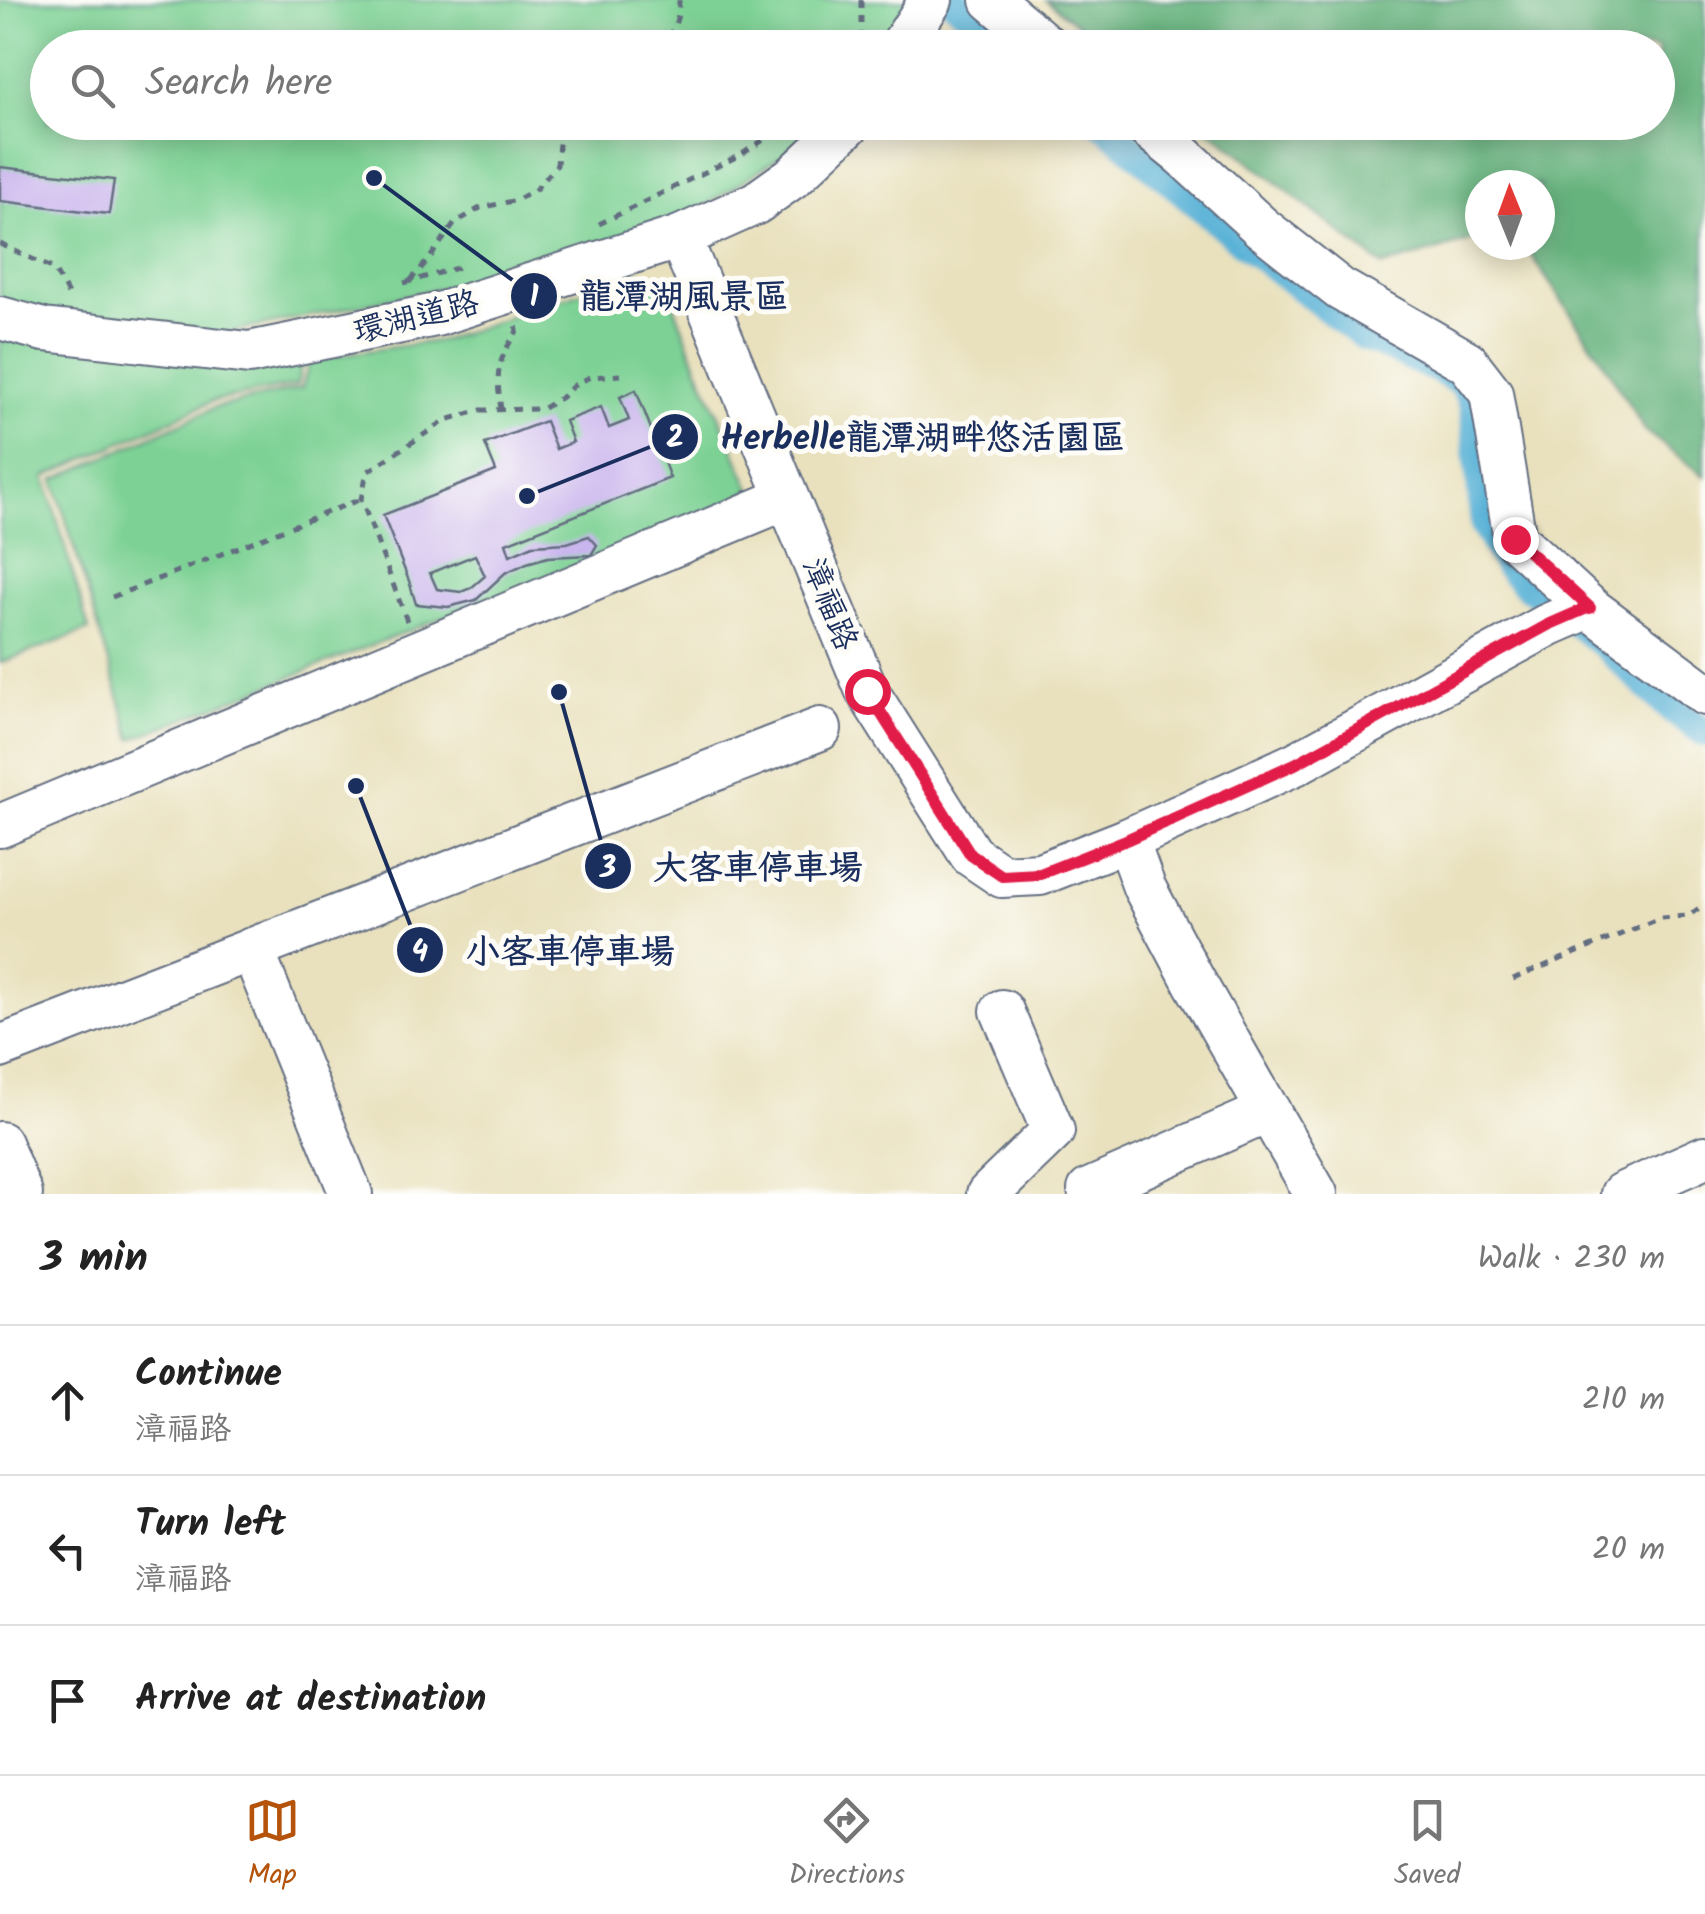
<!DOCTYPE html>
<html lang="en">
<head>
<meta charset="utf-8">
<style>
	:root { --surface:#fff; --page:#f6f6f6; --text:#222; --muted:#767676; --line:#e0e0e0; --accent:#b45309 }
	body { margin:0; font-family:Kalam,"LXGW WenKai TC",sans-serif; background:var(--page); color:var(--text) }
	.compass { position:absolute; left:1465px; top:170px; width:90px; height:90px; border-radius:50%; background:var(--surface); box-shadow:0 5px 25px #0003; rotate:359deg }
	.stop { position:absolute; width:30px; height:30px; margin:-22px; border:8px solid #e11d48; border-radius:50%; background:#fff }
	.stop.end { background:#e11d48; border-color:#fff; box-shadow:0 2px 10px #0008 }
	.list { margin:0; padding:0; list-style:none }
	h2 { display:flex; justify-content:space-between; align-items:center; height:130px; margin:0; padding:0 40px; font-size:42px }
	h2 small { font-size:32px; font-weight:400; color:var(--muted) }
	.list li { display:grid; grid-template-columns:65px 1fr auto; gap:30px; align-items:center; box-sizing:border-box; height:150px; padding:0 40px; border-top:2px solid var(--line) }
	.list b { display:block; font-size:38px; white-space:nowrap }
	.list p { margin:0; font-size:32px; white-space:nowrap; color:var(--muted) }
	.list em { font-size:32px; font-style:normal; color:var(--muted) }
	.icon { flex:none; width:55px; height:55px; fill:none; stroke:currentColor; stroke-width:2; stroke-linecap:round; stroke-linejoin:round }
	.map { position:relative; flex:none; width:1705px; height:1194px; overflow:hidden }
	.search { position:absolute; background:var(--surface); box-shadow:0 5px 25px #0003; left:30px; right:30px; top:30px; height:110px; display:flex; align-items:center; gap:25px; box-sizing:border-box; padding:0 35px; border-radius:55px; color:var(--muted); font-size:38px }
	.sheet { height:580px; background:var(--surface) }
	nav { display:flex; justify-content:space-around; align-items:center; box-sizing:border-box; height:140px; border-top:2px solid var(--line); background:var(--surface); font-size:28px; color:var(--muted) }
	nav a { display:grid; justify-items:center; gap:5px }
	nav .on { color:var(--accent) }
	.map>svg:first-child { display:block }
	.green { fill:#7dd194; stroke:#4c8079; stroke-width:2.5 }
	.forest { fill:#66b37e; stroke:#40716e; stroke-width:2.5 }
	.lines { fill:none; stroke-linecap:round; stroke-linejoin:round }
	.canal { stroke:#5ab2d7; stroke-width:30 }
	.building { fill:#c5aeed; fill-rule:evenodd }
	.minor-casing { stroke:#636d80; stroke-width:46 }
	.path { stroke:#636d80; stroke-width:5; stroke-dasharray:8 8; stroke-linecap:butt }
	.minor { stroke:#fff; stroke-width:42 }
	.route { stroke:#e11d48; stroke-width:12 }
	.labels { text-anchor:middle; stroke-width:10; stroke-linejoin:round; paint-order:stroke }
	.street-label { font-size:32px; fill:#1b2f5e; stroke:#fdfcf7 }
	.leader { fill:none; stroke:#1b2f5e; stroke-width:4 }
	.callout-dot { fill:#1b2f5e; stroke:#fdfcf7; stroke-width:4 }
	.mark-label { font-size:30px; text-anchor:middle; font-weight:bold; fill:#fff }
	.callout-label { font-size:35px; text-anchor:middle; font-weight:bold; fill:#1b2f5e; stroke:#fdfcf7; stroke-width:10; stroke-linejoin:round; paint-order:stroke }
</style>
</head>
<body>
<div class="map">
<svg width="1705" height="1194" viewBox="0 0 1705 1194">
	<rect width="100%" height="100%" fill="#fdfcf7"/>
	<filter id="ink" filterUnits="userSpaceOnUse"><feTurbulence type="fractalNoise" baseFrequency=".01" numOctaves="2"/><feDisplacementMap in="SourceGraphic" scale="20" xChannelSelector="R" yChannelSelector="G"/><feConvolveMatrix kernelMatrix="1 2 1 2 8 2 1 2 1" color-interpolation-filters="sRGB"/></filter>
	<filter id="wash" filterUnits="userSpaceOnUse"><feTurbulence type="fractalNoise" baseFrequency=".0048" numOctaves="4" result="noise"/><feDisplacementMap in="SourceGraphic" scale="40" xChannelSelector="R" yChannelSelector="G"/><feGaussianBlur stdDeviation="2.25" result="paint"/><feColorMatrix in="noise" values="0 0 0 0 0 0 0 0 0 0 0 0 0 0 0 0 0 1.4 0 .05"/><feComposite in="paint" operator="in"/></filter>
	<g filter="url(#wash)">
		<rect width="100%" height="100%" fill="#e9e1be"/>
		<g class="green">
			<path d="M0,0H909L884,47L48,48V122L826,123L819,131L676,225L466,283L204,338L0,306Z"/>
			<path d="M638,272L667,286L696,363L754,496L132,739L54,480L216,407L302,388L310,359L443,340Z"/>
			<path d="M0,340L303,359L297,385L213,401L45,477L89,630L0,663Z"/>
		</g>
		<path class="forest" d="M1046,0H1705V476L1645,431L1604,363L1524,245H1540V185H1480V238L1383,266L1201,123L1658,122V48L1106,47Z"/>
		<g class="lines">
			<g class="canal">
				<path d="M953,0L1013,48"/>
				<path d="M1102,122L1249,247L1364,336L1439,369L1464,384L1474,406L1485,525L1507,564L1524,582L1604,644L1672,709L1705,732"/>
			</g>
		</g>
		<g id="blocks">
			<g class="building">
				<path d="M0,167L114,180L109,214L0,201Z"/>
				<path d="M636,390L670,478L506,543L510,555L533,545L567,543L589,536L597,545L591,555L548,557L527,563L505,573L476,600L448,607L416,604L409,581L383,515L496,471L485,444L545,421L556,449L573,442L565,421L601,407L609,428L629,420L620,397ZM475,555L485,576L471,588L461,592L437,589L430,573Z"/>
			</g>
		</g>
	</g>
	<g filter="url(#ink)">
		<use href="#blocks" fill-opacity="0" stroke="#636d80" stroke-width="2.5"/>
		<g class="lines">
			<g class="minor-casing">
				<g id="minor">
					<path d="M992,0L1049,48"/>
					<path d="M900,48L931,0"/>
					<path d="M1141,122L1182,155L1261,227L1340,289L1467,362L1491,393L1515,539L1590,608L1705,694"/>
					<path d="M680,237L867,691L971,855L1002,876L1040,874L1127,840L1144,887L1194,981L1316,1194"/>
					<path d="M0,318L44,330L249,353L436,315L680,237L756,203L794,176L851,122"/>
					<path d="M0,826L787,498"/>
					<path d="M1127,840L1295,764L1548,625L1587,608H1590"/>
					<path d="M252,949L351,1194"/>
					<path d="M0,1047L820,729"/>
					<path d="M0,1143L21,1194"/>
					<path d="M1089,1190L1269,1111"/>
					<path d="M988,1194L1053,1131L1002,1011"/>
					<path d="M1622,1194L1705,1157"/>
				</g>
			</g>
			<g class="path">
				<path d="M861,0V48"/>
				<path d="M656,48C673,34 679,22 679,0"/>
				<path d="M599,224L742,154L791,122"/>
				<path d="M0,244L54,269L70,298"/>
				<path d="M410,281L429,259L455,223L480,208L517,200L536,189L557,165L561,122"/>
				<path d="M404,283L460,267"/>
				<path d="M501,410C496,372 496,364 517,331L516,324"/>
				<path d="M112,597L361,499"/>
				<path d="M407,621L361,499L367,472L446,420L481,410L542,409L562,397L573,386L590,377L621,375"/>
				<path d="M1513,979L1660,918L1688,916L1705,904"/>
			</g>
			<use href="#minor" class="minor"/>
		</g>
	</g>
	<g class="lines" filter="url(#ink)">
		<path class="route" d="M867,691L971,855L1002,876L1040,874L1126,840L1295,764L1548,625L1587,608H1590L1515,539"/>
	</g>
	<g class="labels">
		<g class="street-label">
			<text transform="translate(416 316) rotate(-14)" y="11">環湖道路</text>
			<text transform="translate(831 604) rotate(68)" y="11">漳福路</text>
		</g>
	</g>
	<path class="leader" d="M374 178L534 296M527 496L675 437M559 692L608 866M356 786L420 950"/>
	<g class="callout-dot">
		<circle cx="374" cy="178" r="10"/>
		<circle cx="527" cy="496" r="10"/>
		<circle cx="559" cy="692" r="10"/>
		<circle cx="356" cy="786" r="10"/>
		<circle cx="534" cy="296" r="25"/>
		<circle cx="675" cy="437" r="25"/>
		<circle cx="608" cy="866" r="25"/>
		<circle cx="420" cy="950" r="25"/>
	</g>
	<g class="mark-label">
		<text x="534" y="306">1</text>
		<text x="675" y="447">2</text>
		<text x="608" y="877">3</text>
		<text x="420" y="961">4</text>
	</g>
	<g class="callout-label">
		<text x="684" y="308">龍潭湖風景區</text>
		<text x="923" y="449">Herbelle龍潭湖畔悠活園區</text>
		<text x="758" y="879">大客車停車場</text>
		<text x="570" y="963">小客車停車場</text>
	</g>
</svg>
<svg class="compass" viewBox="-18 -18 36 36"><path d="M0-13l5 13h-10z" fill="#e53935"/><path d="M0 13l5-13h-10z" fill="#767676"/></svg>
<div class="stop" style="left:867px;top:691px"></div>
<div class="stop end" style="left:1515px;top:539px"></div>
<div class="search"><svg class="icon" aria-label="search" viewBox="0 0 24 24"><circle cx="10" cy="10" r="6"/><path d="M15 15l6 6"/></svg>Search here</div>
</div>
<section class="sheet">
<h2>3 min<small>Walk · 230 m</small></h2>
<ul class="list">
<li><svg class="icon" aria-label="ahead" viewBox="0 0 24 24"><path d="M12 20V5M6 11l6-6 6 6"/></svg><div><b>Continue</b><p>漳福路</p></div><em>210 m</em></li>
<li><svg class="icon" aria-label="left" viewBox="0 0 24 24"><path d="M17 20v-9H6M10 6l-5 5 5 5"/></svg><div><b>Turn left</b><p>漳福路</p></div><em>20 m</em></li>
<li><svg class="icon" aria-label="arrive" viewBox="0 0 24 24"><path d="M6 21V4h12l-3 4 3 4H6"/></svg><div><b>Arrive at destination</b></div></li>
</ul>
</section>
<nav>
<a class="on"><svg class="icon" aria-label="map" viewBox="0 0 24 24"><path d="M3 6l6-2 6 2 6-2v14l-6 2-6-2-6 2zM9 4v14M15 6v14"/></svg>Map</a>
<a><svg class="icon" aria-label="directions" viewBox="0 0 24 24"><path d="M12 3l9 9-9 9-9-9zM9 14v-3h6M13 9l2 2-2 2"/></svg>Directions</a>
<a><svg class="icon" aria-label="saved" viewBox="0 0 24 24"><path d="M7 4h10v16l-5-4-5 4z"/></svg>Saved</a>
</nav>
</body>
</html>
